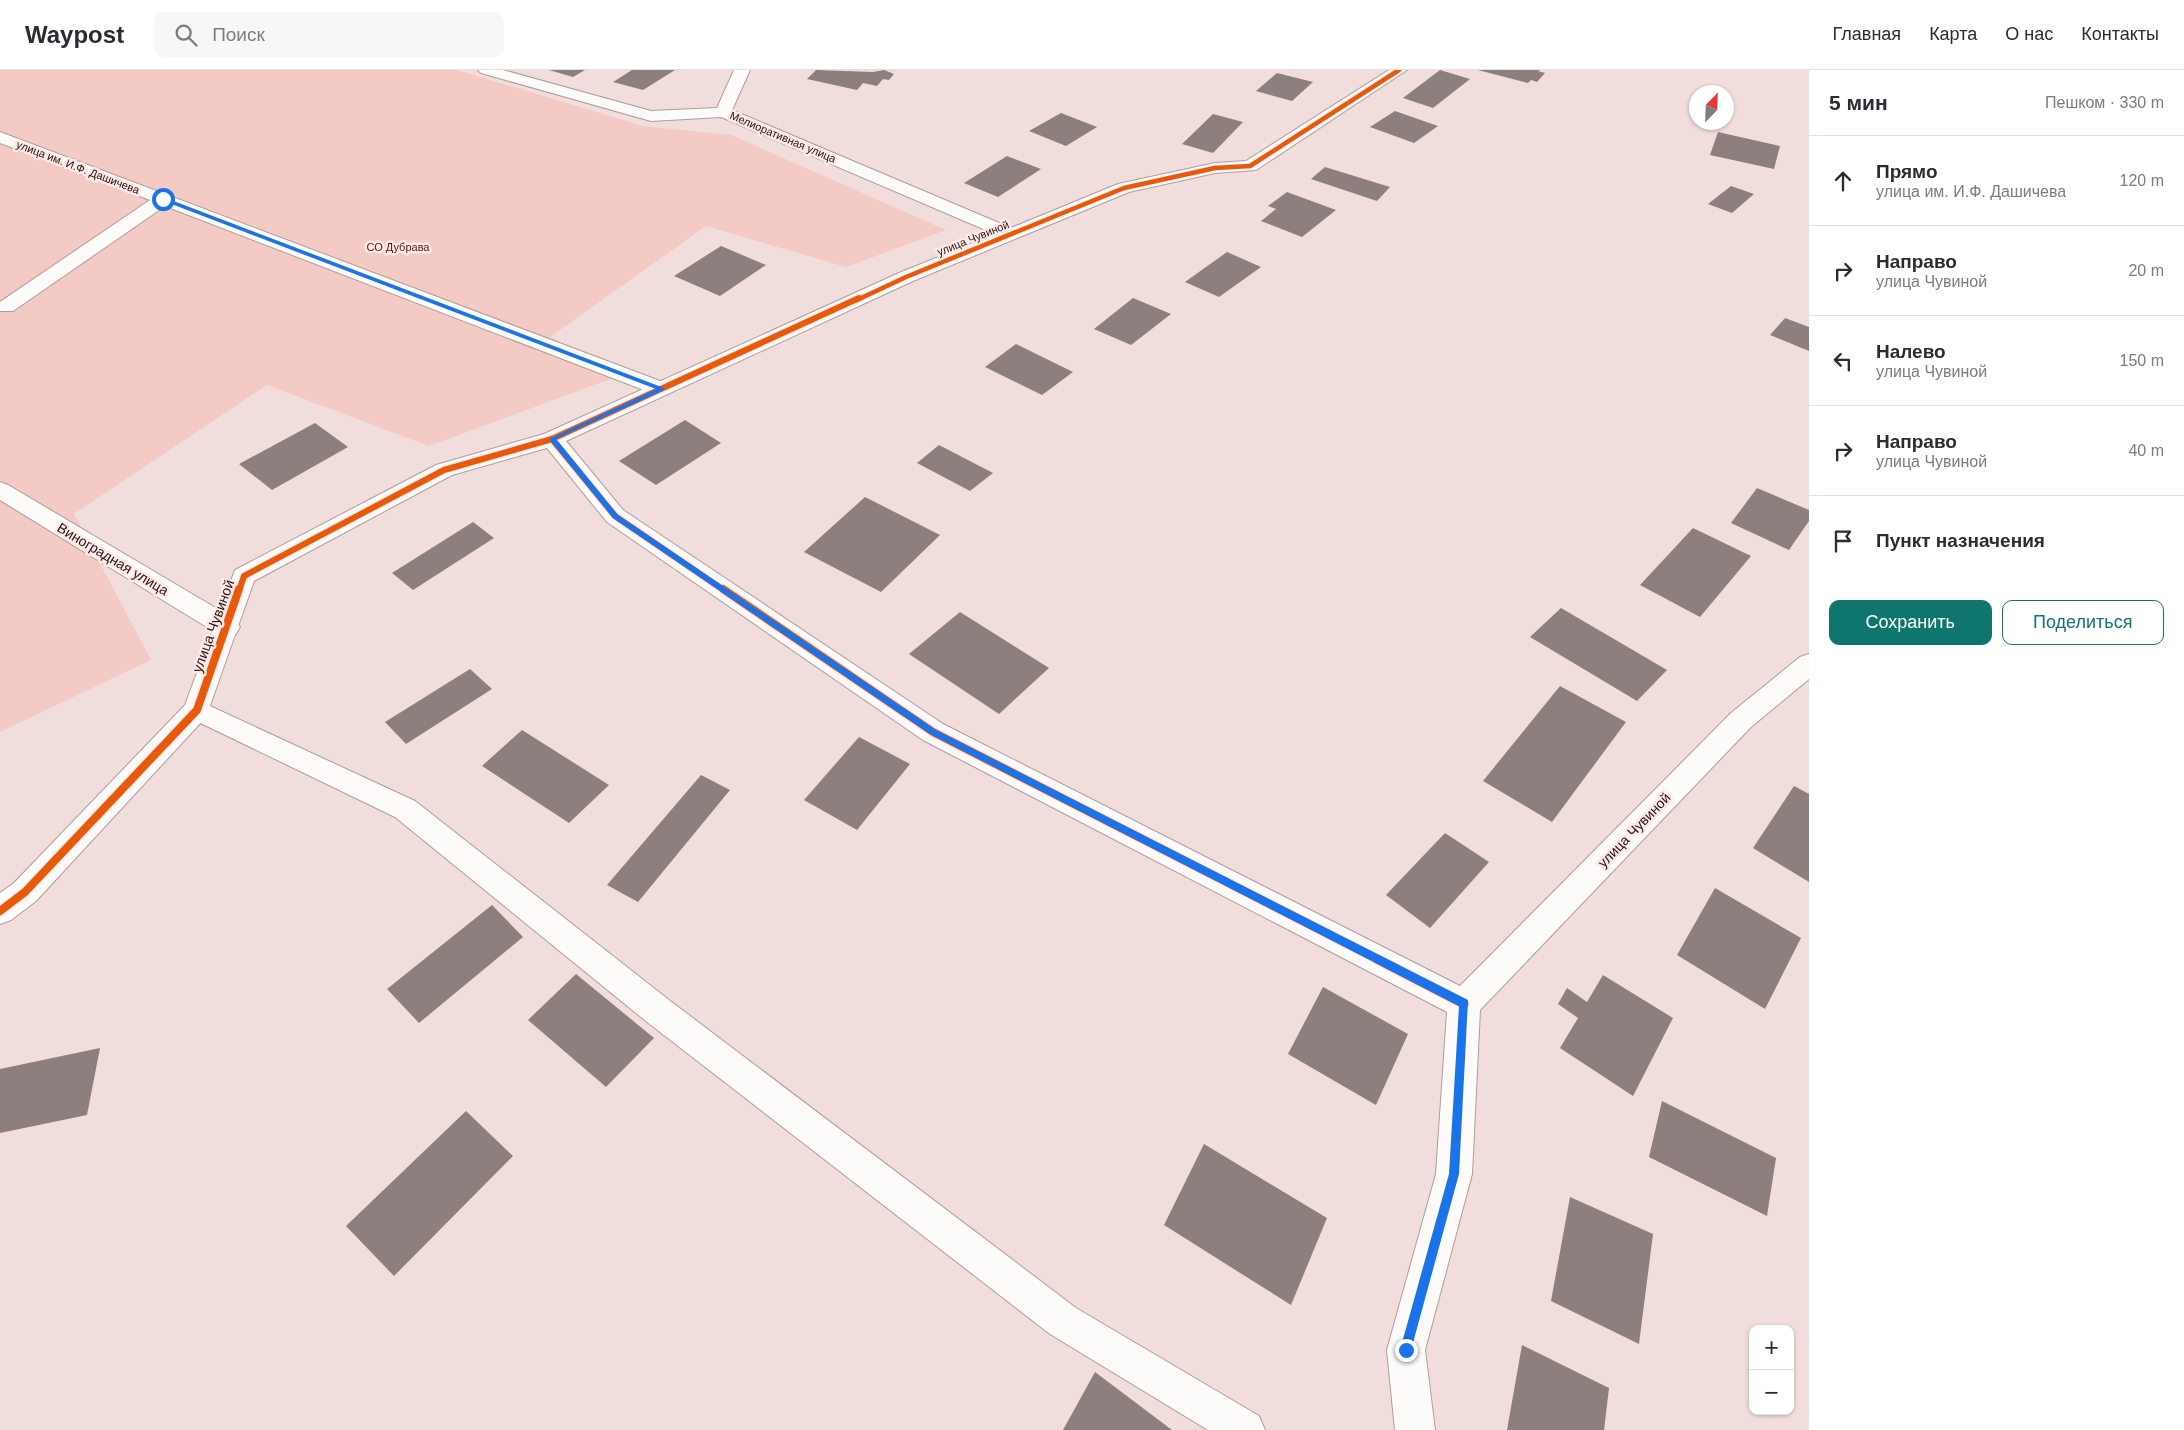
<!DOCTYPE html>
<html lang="ru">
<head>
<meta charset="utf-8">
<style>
	:root { --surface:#fff; --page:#f7f7f7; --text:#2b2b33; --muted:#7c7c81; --line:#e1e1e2; --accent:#0f766e }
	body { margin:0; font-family:Helvetica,sans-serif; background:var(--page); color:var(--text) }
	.controls { position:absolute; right:15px; bottom:15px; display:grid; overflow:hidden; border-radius:10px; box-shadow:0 1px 4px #0004 }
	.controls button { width:45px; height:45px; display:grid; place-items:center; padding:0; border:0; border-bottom:1px solid var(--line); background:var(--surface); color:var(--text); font:25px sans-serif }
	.compass { position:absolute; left:1689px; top:15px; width:45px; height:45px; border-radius:50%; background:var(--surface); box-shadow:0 1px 4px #0004; rotate:23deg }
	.stop { position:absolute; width:15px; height:15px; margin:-11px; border:4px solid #1a73e8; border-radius:50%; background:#fff }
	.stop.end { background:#1a73e8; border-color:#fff; box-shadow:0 1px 5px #0008 }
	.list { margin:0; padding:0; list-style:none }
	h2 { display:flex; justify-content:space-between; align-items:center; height:65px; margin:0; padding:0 20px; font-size:21px }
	h2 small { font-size:16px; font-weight:400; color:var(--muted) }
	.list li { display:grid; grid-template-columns:32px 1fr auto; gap:15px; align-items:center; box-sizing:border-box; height:90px; padding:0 20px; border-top:1px solid var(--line) }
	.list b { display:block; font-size:19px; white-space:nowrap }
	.list p { margin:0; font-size:16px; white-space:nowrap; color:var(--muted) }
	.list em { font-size:16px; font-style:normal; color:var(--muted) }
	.actions { display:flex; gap:10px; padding:15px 20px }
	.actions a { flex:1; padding:11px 0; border:1px solid var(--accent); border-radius:10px; text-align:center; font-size:18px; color:var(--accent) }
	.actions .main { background:var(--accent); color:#fff }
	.icon { flex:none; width:28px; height:28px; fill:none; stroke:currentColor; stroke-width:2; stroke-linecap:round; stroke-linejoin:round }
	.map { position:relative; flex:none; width:1809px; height:1360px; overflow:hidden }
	header { display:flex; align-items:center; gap:30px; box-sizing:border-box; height:70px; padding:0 25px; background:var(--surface); border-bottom:1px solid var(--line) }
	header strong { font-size:24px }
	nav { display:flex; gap:28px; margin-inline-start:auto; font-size:18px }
	.search { width:350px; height:45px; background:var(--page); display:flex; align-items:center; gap:12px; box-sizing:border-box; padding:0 18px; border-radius:10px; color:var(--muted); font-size:19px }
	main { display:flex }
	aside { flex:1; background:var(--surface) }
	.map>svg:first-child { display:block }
	.green { fill:#f3cac4 }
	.building { fill:#8c7f7d }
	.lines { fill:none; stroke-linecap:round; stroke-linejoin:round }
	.lane-casing { stroke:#ac9e9c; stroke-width:2 }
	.street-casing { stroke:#ac9e9c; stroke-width:2 }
	.lane { fill:#fdfafa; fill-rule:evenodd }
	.street { fill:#fdfafa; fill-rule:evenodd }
	.cycleway-far3-casing { stroke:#fee9e6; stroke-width:6 }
	.cycleway-far2-casing { stroke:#fee9e6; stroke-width:9 }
	.cycleway-far1-casing { stroke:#fee9e6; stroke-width:11 }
	.cycleway-casing { stroke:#fee9e6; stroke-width:12 }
	.cycleway-far3 { stroke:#e8590c; stroke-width:4.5 }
	.cycleway-far2 { stroke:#e8590c; stroke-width:6 }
	.cycleway-far1 { stroke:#e8590c; stroke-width:8 }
	.cycleway { stroke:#e8590c; stroke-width:9 }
	.route { fill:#1a73e8 }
	.labels { text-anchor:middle; stroke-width:5; stroke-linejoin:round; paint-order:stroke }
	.far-street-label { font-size:11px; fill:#221615; stroke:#fee9e6 }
	.far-park-label { font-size:11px; fill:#5f140e; stroke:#fee9e6 }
	.street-label { font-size:14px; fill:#221615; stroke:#fee9e6 }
</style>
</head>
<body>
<header>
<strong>Waypost</strong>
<div class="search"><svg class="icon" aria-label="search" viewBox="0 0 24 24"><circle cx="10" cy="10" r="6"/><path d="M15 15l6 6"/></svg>Поиск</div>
<nav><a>Главная</a><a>Карта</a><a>О нас</a><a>Контакты</a></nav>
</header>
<main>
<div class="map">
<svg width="1809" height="1360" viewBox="0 0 1809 1360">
	<rect width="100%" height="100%" fill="#f1dedc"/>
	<path class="green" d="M0,0H457L643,56L731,65L946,160L846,197L706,156L550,267L621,305L429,376L267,315L74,444L151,590L0,662Z"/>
	<g class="building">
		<path d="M549,0H585L573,7Z"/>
		<path d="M632,0H675L643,20L613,12Z"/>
		<path d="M816,0L873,2L884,0L894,4L889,10L883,9L877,16L863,13L857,20L807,9Z"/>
		<path d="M1440,0L1470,9L1433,38L1403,28Z"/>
		<path d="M1478,0H1540L1538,1L1545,3L1537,12L1531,10L1528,13Z"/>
		<path d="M1277,3L1313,12L1292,31L1256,21Z"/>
		<path d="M1395,41L1438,56L1414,73L1370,57Z"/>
		<path d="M1061,43L1097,57L1066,76L1029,61Z"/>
		<path d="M1213,44L1243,52L1213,83L1182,74Z"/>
		<path d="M1718,62L1780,76L1774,99L1710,85Z"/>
		<path d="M1007,86L1041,99L998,127L964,113Z"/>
		<path d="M1325,97L1390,117L1377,131L1311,109Z"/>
		<path d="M1731,116L1754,124L1732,143L1708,134Z"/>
		<path d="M1287,122L1336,140L1302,167L1261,151L1276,139L1268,136Z"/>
		<path d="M721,176L766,195L720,226L674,206Z"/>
		<path d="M1227,182L1261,197L1219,227L1185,212Z"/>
		<path d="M1133,228L1171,244L1131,275L1094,259Z"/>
		<path d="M1785,248L1809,257V281L1770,265Z"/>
		<path d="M1016,274L1073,302L1042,325L985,297Z"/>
		<path d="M685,350L721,373L656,415L619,391Z"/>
		<path d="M315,353L348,377L272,420L239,394Z"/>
		<path d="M939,375L993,403L970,421L917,393Z"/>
		<path d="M1757,418L1809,440V451L1789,480L1731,453Z"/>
		<path d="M865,427L940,465L881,522L804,482Z"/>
		<path d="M473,452L494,468L413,520L392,503Z"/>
		<path d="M1693,458L1751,486L1700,547L1640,515Z"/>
		<path d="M1561,538L1667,600L1637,631L1530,567Z"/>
		<path d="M960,542L1049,598L999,644L909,584Z"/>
		<path d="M470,599L492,619L406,674L385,652Z"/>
		<path d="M1560,616L1626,652L1552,752L1483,711Z"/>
		<path d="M522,660L609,715L569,753L482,696Z"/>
		<path d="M859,667L910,694L857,760L804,730Z"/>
		<path d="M701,705L730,720L638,832L607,815Z"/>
		<path d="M1794,716L1809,724V812L1753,778Z"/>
		<path d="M1445,763L1489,792L1430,858L1386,825Z"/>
		<path d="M1715,818L1801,868L1765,939L1677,885Z"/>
		<path d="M492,835L523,867L419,953L387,919Z"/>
		<path d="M576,904L654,968L606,1017L528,950Z"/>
		<path d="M1603,905L1673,948L1633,1026L1560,978L1578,948L1558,934L1567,918L1587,932Z"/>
		<path d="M1323,917L1408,964L1376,1035L1288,984Z"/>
		<path d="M100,978L87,1045L0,1063V999Z"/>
		<path d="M1662,1031L1776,1088L1767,1146L1649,1087Z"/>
		<path d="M466,1041L513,1086L394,1206L346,1156Z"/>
		<path d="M1204,1074L1327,1148L1291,1235L1164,1155Z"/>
		<path d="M1570,1127L1653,1164L1639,1274L1551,1231Z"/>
		<path d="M1522,1275L1609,1318L1604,1360H1507Z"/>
		<path d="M1095,1302L1172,1360H1063Z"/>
	</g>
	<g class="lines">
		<g class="lane-casing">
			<g id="lane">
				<path d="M0,62L668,314L671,319L668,324L661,325L654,324L165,136L13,241H0V232L150,130L0,73Z"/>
				<path d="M0,412L8,415L236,550L240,557L236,564L227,566L218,564L0,430Z"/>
				<path d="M197,630L415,731L669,930L1076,1238L1259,1346L1265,1360H1208L1050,1264L647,952L395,747L188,647L184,640L188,633Z"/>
			</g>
		</g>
		<g class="street-casing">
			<path id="street" d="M478,0H503L651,41L717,38L734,0H750L732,40L1011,158L1118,114L1215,93L1246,91L1389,0H1407L1256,100L1215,103L1129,122L913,211L566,371L623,440L943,654L1460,916L1731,643L1800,587L1809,584V609L1751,657L1480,940L1472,1104L1425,1280L1435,1360H1395L1387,1280L1436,1104L1447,942L923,670L607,452L547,378L452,405L254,511L206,647L36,831L11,850L0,854V823L14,813L185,635L235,500L436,395L544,364L899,203L995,164L721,47L651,51L481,3Z"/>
		</g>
		<use href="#lane" class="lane"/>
		<use href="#street" class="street"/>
		<g class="cycleway-far3-casing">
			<path id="cycleway-far3" d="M857,230L906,207L1124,118L1215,98L1250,96L1399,0"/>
		</g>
		<g class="cycleway-far2-casing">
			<g id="cycleway-far2">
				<path d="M552,369L615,446L725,521"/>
				<path d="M239,521L244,506L444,400L552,369L859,228"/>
			</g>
		</g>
		<g class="cycleway-far1-casing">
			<g id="cycleway-far1">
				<path d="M723,519L933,662L1379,890"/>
				<path d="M0,841L25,822L197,640L239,519"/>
			</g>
		</g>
		<g class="cycleway-casing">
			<path id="cycleway" d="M1377,889L1464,934"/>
		</g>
		<use href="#cycleway-far3" class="cycleway-far3"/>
		<use href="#cycleway-far2" class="cycleway-far2"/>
		<use href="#cycleway-far1" class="cycleway-far1"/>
		<use href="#cycleway" class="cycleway"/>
	</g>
	<path class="route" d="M163,127L664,318V320L556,369L618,445L936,660L1468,930L1459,1104L1410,1284L1406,1285L1400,1280L1449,1104L1459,936L930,664L613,448L549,369L656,319L161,130Z"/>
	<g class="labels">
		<g class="far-street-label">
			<text transform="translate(783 67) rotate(23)" y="4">Мелиоративная улица</text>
			<text transform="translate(78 97) rotate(21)" y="4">улица им. И.Ф. Дашичева</text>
			<text transform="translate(973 168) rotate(-22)" y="4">улица Чувиной</text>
		</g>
		<g class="far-park-label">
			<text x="398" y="181">СО Дубрава</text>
		</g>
		<g class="street-label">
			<text transform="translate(113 489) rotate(31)" y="5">Виноградная улица</text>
			<text transform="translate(213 556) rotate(-70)" y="5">улица Чувиной</text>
			<text transform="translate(1634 760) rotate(-46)" y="5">улица Чувиной</text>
		</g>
	</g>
</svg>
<div class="controls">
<button>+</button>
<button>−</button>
</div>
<svg class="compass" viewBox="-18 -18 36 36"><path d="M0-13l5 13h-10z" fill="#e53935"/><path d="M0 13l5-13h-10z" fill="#7c7c81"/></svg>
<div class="stop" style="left:163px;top:129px"></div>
<div class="stop end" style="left:1406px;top:1280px"></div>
</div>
<aside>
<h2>5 мин<small>Пешком · 330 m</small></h2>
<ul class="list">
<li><svg class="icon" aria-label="ahead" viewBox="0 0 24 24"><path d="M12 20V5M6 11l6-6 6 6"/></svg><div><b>Прямо</b><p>улица им. И.Ф. Дашичева</p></div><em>120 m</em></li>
<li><svg class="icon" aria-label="right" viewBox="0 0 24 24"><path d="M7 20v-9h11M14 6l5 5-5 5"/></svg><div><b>Направо</b><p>улица Чувиной</p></div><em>20 m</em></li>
<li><svg class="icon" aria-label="left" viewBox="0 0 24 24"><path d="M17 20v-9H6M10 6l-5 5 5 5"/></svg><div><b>Налево</b><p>улица Чувиной</p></div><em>150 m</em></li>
<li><svg class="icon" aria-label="right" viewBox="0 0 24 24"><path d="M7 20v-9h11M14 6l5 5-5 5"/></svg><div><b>Направо</b><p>улица Чувиной</p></div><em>40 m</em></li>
<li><svg class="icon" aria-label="arrive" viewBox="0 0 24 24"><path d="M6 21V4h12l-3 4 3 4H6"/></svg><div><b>Пункт назначения</b></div></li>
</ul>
<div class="actions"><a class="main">Сохранить</a><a>Поделиться</a></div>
</aside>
</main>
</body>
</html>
